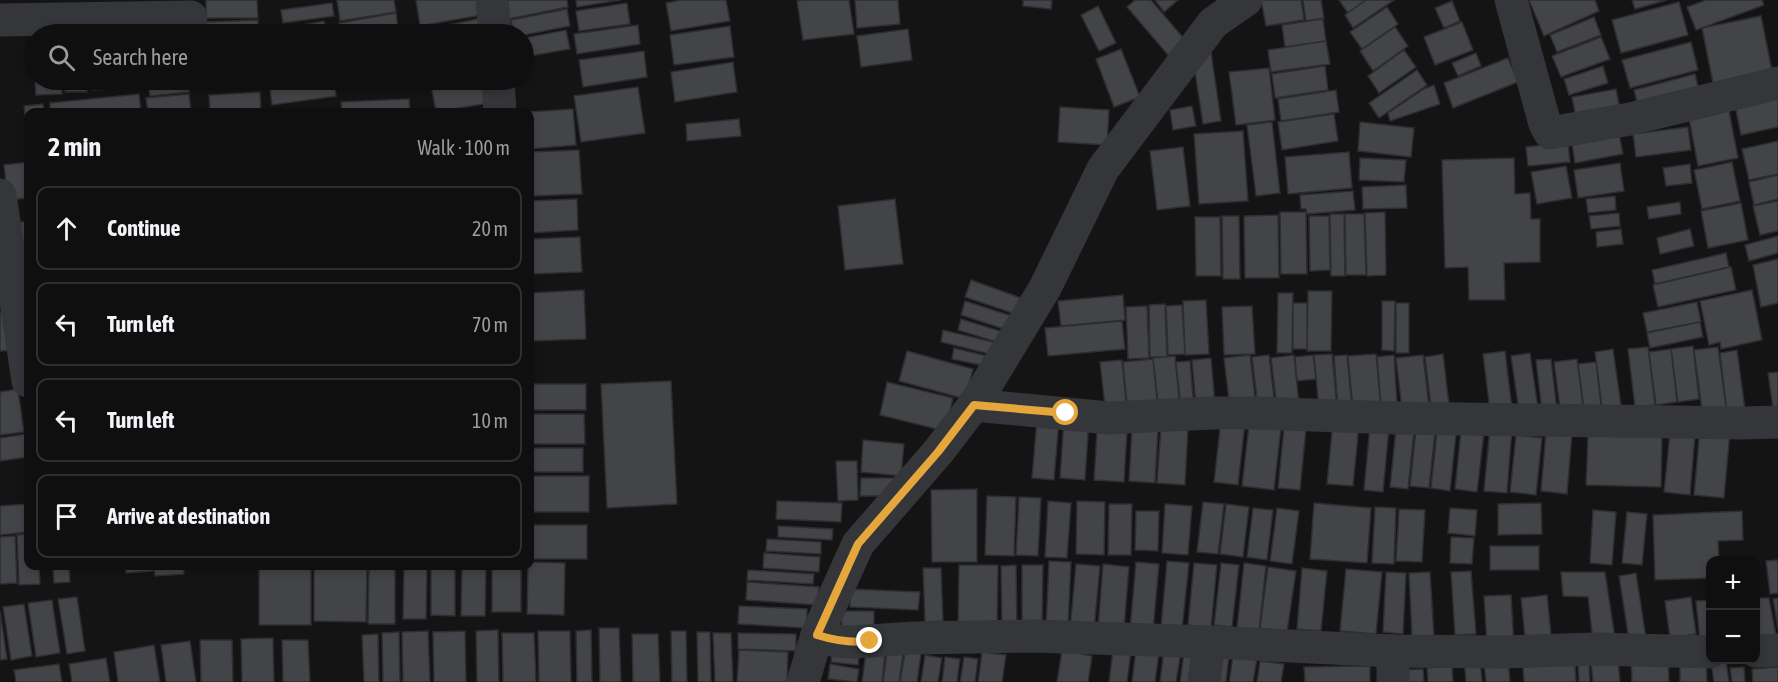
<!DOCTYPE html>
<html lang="en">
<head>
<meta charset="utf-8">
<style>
	:root { --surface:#0f0f10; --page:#1d1d1e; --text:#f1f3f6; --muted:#9b9c9f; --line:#2f2f30 }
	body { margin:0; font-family:"Asap Condensed",sans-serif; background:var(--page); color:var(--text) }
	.controls { position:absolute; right:18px; bottom:18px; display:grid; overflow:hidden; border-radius:12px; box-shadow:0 3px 9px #0003 }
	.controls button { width:54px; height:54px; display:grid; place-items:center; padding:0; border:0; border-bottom:2px solid var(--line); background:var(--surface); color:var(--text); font:30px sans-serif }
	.stop { position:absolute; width:18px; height:18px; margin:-14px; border:4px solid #e5a63c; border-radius:50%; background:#fff }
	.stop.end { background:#e5a63c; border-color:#fff; box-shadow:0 2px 6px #0008 }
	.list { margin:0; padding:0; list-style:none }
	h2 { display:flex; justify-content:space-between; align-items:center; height:78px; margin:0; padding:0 24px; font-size:26px }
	h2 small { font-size:20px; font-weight:400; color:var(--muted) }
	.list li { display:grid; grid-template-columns:39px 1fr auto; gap:18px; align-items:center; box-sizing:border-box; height:84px; margin:0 12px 12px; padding:0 12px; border:2px solid var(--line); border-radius:12px }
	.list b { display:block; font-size:22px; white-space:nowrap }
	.list em { font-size:20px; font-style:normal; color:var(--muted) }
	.icon { flex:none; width:33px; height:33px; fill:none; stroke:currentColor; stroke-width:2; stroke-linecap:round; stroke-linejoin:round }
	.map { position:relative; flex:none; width:1778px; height:682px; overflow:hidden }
	.search { position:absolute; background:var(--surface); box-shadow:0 3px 9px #0003; left:24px; top:24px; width:510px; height:66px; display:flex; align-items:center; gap:15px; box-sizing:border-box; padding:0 21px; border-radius:33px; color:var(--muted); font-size:22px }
	.panel { position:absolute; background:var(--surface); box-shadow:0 3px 9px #0003; left:24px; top:108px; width:510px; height:462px; border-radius:12px }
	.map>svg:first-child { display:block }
	.building { fill:#434448; stroke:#2e2e31; stroke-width:1.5 }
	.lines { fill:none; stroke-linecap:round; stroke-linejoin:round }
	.minor { stroke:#35363a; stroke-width:33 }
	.route { stroke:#e5a63c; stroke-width:8 }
</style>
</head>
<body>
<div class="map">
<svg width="1778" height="682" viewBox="0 0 1778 682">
	<rect width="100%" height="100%" fill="#141415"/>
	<g class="building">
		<path d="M206,0H257L258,18H206Z"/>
		<path d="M337,0H394L396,12L340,21Z"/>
		<path d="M416,0H479L482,15L420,26Z"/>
		<path d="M505,0H567L568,7L508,19Z"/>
		<path d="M576,0H621L577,7Z"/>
		<path d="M681,0H726L730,21L671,31L666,3Z"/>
		<path d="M803,0H849L854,34L803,40L797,1Z"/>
		<path d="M855,0H898L900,24L857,28Z"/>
		<path d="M1023,0H1052L1051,9L1023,6Z"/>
		<path d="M1135,0H1151L1185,40L1168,55L1127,7Z"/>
		<path d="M1155,0H1178L1164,12Z"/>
		<path d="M1261,0H1301L1304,20L1266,26Z"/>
		<path d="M1303,0H1321L1324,18L1306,21Z"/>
		<path d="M1339,0H1366L1348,13Z"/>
		<path d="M1366,0H1394L1353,28L1345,15Z"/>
		<path d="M1529,0H1595L1599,11L1544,36Z"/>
		<path d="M1632,0H1667L1635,9Z"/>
		<path d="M1706,0H1762L1764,5L1696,30L1687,7Z"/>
		<path d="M1452,1L1460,21L1444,28L1435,8Z"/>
		<path d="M1679,2L1688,35L1621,53L1612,20Z"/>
		<path d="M332,3L334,16L283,23L281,10Z"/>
		<path d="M627,3L630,24L579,31L576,11Z"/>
		<path d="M1098,6L1116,43L1099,51L1081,15Z"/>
		<path d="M1387,7L1398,24L1362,49L1350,32Z"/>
		<path d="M567,9L570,26L524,35L514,34L511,20Z"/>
		<path d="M396,13L399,34H341L339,23Z"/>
		<path d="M1761,16L1774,81L1715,93L1702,28Z"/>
		<path d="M1594,17L1601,35L1557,52L1550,35Z"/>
		<path d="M482,18L485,34H424L423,30Z"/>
		<path d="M1323,19L1326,41L1285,47L1282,25Z"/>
		<path d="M258,20V34H206V22Z"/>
		<path d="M324,21L327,34H286L285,28Z"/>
		<path d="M1462,22L1473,50L1435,65L1424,37Z"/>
		<path d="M638,25L640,44L577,54L574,34Z"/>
		<path d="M730,26L734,57L674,65L670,35Z"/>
		<path d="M1395,27L1408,46L1373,71L1360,51Z"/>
		<path d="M908,29L912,60L861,67L857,36Z"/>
		<path d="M566,30L570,49L524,57V38Z"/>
		<path d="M1601,37L1610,59L1561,77L1552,56Z"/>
		<path d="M1326,41L1330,64L1271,72L1268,50Z"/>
		<path d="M1691,42L1698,70L1630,88L1622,60Z"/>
		<path d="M1121,49L1140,97L1114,107L1096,59Z"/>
		<path d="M1404,50L1416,67L1379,93L1368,76Z"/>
		<path d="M644,51L647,77L583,87L579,60Z"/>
		<path d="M1211,52L1221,121L1203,124L1195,72Z"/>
		<path d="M1476,53L1481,66L1458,76L1452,63Z"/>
		<path d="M1508,58L1518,82L1453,108L1444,83Z"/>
		<path d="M733,62L737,92L675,102L671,72Z"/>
		<path d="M1325,66L1328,90L1275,98L1272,74Z"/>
		<path d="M1603,66L1608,83L1569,95L1564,79Z"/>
		<path d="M1269,68L1275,120L1236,125L1229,72Z"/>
		<path d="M1417,70L1427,85L1379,118L1369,103Z"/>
		<path d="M1695,74L1701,99L1640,115L1634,90Z"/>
		<path d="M35,80H62V94L36,95Z"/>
		<path d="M65,80H86L87,92H65Z"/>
		<path d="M92,80H116V89L93,90Z"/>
		<path d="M120,80H145V87H121Z"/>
		<path d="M148,80H188L189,92L150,96Z"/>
		<path d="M209,80H264L210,86Z"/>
		<path d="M285,80H334L336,96L272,105L269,82Z"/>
		<path d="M463,80H485L490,103L436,112L431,85Z"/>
		<path d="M1434,85L1440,104L1390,121L1388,113L1424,89Z"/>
		<path d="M638,87L645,133L581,142L574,96Z"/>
		<path d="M1778,88V127L1741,135L1733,96Z"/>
		<path d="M1616,89L1621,114L1577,123L1572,97Z"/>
		<path d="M1336,90L1339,112L1281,121L1278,99Z"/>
		<path d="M260,92L261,112H210L209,95Z"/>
		<path d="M139,94L141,112H50V103Z"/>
		<path d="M189,94L191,112H148L146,98Z"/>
		<path d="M409,99L410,112H342L341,102Z"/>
		<path d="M1727,100L1738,158L1698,166L1687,108Z"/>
		<path d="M43,104L44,112H28V139L24,106Z"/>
		<path d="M1192,106L1196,126L1173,130L1170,110Z"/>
		<path d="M1060,107L1109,110L1107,145L1058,142Z"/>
		<path d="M484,108L485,112H458Z"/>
		<path d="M573,109L576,145L530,149L529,112Z"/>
		<path d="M1334,114L1338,141L1282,150L1278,122Z"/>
		<path d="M739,119L741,136L687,141L686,124Z"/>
		<path d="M1272,122L1280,193L1256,196L1247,125Z"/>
		<path d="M1360,122L1414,128L1411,157L1358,151Z"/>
		<path d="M1688,127L1691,150L1636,157L1633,134Z"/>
		<path d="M1618,129L1623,154L1575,163L1571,137Z"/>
		<path d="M1243,131L1248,201L1199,204L1194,134Z"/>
		<path d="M1778,141V174L1749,180L1742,149Z"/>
		<path d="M1568,142L1570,162L1528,166L1526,147Z"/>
		<path d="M1183,147L1190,206L1157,210L1150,151Z"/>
		<path d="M579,150L582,194L530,196V152Z"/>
		<path d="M1349,152L1352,188L1288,194L1285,157Z"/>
		<path d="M1360,158L1406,160L1404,182L1359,180Z"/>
		<path d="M1514,158L1515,194L1530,193L1531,219H1540V262L1504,263L1505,300H1469L1468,267L1445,268L1442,160Z"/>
		<path d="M28,162V198L8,200L4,165Z"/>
		<path d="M1732,162L1740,201L1702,209L1694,170Z"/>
		<path d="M1620,163L1624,191L1578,198L1574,170Z"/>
		<path d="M1690,164L1692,183L1666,186L1663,168Z"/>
		<path d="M1566,166L1572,198L1537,204L1531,172Z"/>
		<path d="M1778,175V199L1754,205L1749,182Z"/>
		<path d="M1406,185L1407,208L1363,209L1362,187Z"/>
		<path d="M1353,191L1355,210L1307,214L1306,209H1301L1300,195Z"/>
		<path d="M1615,196L1616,210L1588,213L1586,199Z"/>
		<path d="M577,199L578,230L530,233V201Z"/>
		<path d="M895,199L903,264L845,270L838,206Z"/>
		<path d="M1778,201V231L1760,235L1753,206Z"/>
		<path d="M1680,202L1681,214L1649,219L1647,207Z"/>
		<path d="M1741,203L1748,240L1708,248L1701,211Z"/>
		<path d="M1280,212H1306L1307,274H1281Z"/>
		<path d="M1385,212L1386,275L1367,276L1365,213Z"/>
		<path d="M1619,213L1620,226L1591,229L1589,216Z"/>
		<path d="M1330,214H1344L1345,276H1331Z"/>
		<path d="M1345,214H1364L1366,275H1346Z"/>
		<path d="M1278,215L1279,278H1245L1244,216Z"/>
		<path d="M1222,216H1239L1240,279H1223Z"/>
		<path d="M1309,216H1329L1330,270L1310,271Z"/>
		<path d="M1195,217H1220L1221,276H1196Z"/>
		<path d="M28,221V249L12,252L8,224Z"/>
		<path d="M1621,229L1623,244L1597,247L1596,232Z"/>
		<path d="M1690,229L1694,246L1660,254L1657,238Z"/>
		<path d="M1778,236V253L1749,261L1745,245Z"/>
		<path d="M580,237L582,272L530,274V239Z"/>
		<path d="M1726,253L1729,267L1655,284L1652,270Z"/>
		<path d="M1778,259V303L1761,307L1753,265Z"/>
		<path d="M1731,267L1736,290L1658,307L1653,285Z"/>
		<path d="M971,280L1021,298L1015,314L965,297Z"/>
		<path d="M584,290L586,339L530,341V293Z"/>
		<path d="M1752,290L1762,340L1721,349L1720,342L1709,345L1700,301Z"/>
		<path d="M1308,291H1332L1331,351H1307Z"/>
		<path d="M1278,293H1293L1292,353H1277Z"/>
		<path d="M1123,295L1125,320L1061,326L1058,301Z"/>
		<path d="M1206,300L1209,354L1185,355L1183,301Z"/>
		<path d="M965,301L1012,316L1007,330L961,315Z"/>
		<path d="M1382,301H1395L1394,351L1382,350Z"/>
		<path d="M1697,302L1701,322L1647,332L1643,313Z"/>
		<rect x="1293" y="303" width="14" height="46"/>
		<rect x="1396" y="303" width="13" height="50"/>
		<path d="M1165,304L1167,357H1150L1149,305Z"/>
		<path d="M1182,305L1185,354L1168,355L1166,306Z"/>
		<path d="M1147,306L1149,358L1128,359L1126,307Z"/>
		<path d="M1252,306L1255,354L1224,355L1222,307Z"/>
		<path d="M8,311L12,350L0,351V312Z"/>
		<path d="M961,319L1003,332L1000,343L958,330Z"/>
		<path d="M1122,321L1125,349L1048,356L1045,328Z"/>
		<path d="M1700,322L1703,337L1650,348L1647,333Z"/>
		<path d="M943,330L997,343L994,355L941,342Z"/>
		<path d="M1693,346L1699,399L1678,402L1671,349Z"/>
		<path d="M1648,347L1655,405L1635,407L1628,349Z"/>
		<path d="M1718,347L1726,407L1702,410L1694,350Z"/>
		<path d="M954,348L987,356L985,366L952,359Z"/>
		<path d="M1613,349L1622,413L1603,415L1595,352Z"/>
		<path d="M1671,349L1677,402L1656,405L1649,352Z"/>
		<path d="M1737,350L1745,409L1727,412L1720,353Z"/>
		<path d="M907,351L973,369L965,399L899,381Z"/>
		<path d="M1505,351L1512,408L1490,411L1483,354Z"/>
		<path d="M1530,353L1539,415L1520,418L1511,356Z"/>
		<path d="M1332,354L1337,408L1319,409L1314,355Z"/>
		<path d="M1376,354L1381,408L1353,410L1348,356Z"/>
		<path d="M1443,354L1450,413L1432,415L1425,357Z"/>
		<path d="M1250,355L1256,406L1230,409L1224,358Z"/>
		<path d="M1269,355L1275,406L1258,407L1252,357Z"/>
		<path d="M1294,355L1299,404L1277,407L1271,358Z"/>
		<path d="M1313,355L1316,379L1297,381L1295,357Z"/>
		<path d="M1347,355L1352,408L1338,409L1334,356Z"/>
		<path d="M1394,355L1397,403L1381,404L1377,357Z"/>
		<path d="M1423,355L1430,415L1403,418L1396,358Z"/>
		<path d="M1175,356L1180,409L1159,411L1153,358Z"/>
		<path d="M1211,358L1215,404L1196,406L1192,360Z"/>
		<path d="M1153,359L1158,411L1128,414L1123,362Z"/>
		<path d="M1551,359L1558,418L1543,420L1536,360Z"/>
		<path d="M1577,359L1584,414L1561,416L1554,362Z"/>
		<path d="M1122,360L1127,413L1106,415L1100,362Z"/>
		<path d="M1190,361L1194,407L1181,408L1176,362Z"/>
		<path d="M1596,362L1601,406L1584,408L1578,364Z"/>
		<path d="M1778,372V414L1774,415L1768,373Z"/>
		<path d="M671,381L677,504L607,508L601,384Z"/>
		<path d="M887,382L953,398L945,431L880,415Z"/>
		<rect x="530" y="384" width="56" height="26"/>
		<path d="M18,389L24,432L0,435V392Z"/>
		<path d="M530,414H584L585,444H530Z"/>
		<path d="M1064,418L1089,420L1085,480L1060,478Z"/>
		<path d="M1037,419L1059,421L1054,480L1032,478Z"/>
		<path d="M1221,420L1245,423L1238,485L1214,482Z"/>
		<path d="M1333,422L1359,425L1353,486L1327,484Z"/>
		<path d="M1249,425L1281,428L1274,490L1242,486Z"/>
		<path d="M1161,426L1188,427L1185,485L1157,483Z"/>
		<path d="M1370,426L1389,428L1383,492L1364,490Z"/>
		<path d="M1284,427L1306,429L1300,490L1278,488Z"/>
		<path d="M1490,427L1512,429L1507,493L1484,491Z"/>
		<path d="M1132,428L1158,429L1155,483L1129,481Z"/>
		<path d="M1700,428L1730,431L1724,498L1694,495Z"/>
		<path d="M1396,429L1414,431L1408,489L1390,487Z"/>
		<path d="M1416,430L1435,432L1429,488L1410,486Z"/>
		<path d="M1461,430L1484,433L1477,492L1455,489Z"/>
		<path d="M1097,431L1127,432L1124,482L1094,480Z"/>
		<path d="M1437,431L1456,434L1450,491L1431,488Z"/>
		<path d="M1546,431L1572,434L1567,494L1541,491Z"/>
		<path d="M1670,433L1695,435L1690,495L1664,492Z"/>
		<path d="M26,434L28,457L0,461V438Z"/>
		<path d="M1516,435L1542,438L1536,495L1510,492Z"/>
		<path d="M1588,435L1662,437L1661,487L1586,485Z"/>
		<path d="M863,440L904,444L901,476L861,472Z"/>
		<rect x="530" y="448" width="53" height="24"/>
		<path d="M836,461H857L858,500L838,501Z"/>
		<rect x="530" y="476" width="59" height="36"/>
		<path d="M861,478H896V496H860Z"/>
		<path d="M977,489V562H932L931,490Z"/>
		<path d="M987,496L1016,497L1014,556L985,555Z"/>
		<path d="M1019,497L1041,498L1038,556L1016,555Z"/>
		<path d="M777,501L842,503L841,522L776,519Z"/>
		<path d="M1048,501L1071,503L1067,558L1045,557Z"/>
		<path d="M1077,501L1105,502L1104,555L1076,554Z"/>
		<path d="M1203,502L1224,504L1218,554L1197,552Z"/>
		<path d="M1314,503L1371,508L1367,563L1310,559Z"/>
		<path d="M1541,503L1542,534L1498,535V504Z"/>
		<path d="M28,504V532L0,535V506Z"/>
		<path d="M1109,504H1132L1131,555H1108Z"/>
		<path d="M1165,504L1192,506L1188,555L1162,553Z"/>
		<path d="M1226,504L1249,507L1243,557L1220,554Z"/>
		<path d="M1375,507L1396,508L1394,564L1372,563Z"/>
		<path d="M1253,508L1273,510L1267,560L1247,557Z"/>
		<path d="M1277,508L1299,511L1292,564L1270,561Z"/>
		<path d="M1450,508L1477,510L1475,536L1448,533Z"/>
		<path d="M1399,509L1425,510L1422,562L1396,561Z"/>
		<path d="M1593,510L1616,512L1612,565L1590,563Z"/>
		<path d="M1136,511H1159L1158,551L1135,550Z"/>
		<path d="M1742,511L1743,540L1718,541L1719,560H1710V578L1655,580L1653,515Z"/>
		<path d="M1627,512L1647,514L1642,565L1622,563Z"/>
		<rect x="530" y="525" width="57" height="34"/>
		<path d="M778,526L833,529L832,540L778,537Z"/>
		<path d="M28,534V566H39L40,584L19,585L17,535Z"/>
		<path d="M15,536L17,583L0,584V537Z"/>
		<path d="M1451,537L1474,538L1472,564L1450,563Z"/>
		<path d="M767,539L821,542V554L766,551Z"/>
		<rect x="1490" y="546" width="49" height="24"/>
		<path d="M764,553L820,557L819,572L763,568Z"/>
		<path d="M1778,560V593L1770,594L1766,561Z"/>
		<path d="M1049,561L1071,562L1068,628L1046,627Z"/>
		<path d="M1167,561L1189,563L1182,629L1161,627Z"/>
		<path d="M530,562L565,563L564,615L527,614L528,566H530Z"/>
		<path d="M1136,562L1159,564L1153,631L1130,629Z"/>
		<path d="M1194,563L1217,565L1211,628L1188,625Z"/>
		<path d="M1221,563L1239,565L1232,627L1214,625Z"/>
		<path d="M1244,563L1266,566L1259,631L1237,628Z"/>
		<path d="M1076,564L1100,566L1094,631L1070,629Z"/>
		<path d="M1103,564L1129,567L1124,629L1098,627Z"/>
		<path d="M959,565H998L997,630L958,629Z"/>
		<path d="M1016,565L1017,628L1002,629L1001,566Z"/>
		<path d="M1022,565H1043L1042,627H1022Z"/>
		<path d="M53,566H69L70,582L54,583Z"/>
		<path d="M125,566H152L153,571L126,573Z"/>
		<path d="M154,566H183L184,574L155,576Z"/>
		<rect x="259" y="566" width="52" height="59"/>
		<path d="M314,566H367L366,622L314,621Z"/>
		<path d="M369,566H395V624H368Z"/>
		<path d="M404,566H427L426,619H403Z"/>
		<path d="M431,566H455V616L431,615Z"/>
		<path d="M462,566H486L485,616H461Z"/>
		<rect x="492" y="566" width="29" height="46"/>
		<path d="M1268,567L1296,571L1287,632L1260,628Z"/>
		<path d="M923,568H941L943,621L925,622Z"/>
		<path d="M1302,568L1327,571L1321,631L1297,629Z"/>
		<path d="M1346,569L1382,572L1376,634L1340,631Z"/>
		<path d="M748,570L814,574L813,584L747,580Z"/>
		<path d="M1471,571L1476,634L1455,635L1451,572Z"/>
		<path d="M1386,572L1406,573L1403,634L1383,632Z"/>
		<path d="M1430,572L1434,637L1412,638L1409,573Z"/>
		<path d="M1561,572H1605L1615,638L1593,641L1588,597L1563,596Z"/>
		<path d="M1636,573L1646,638L1629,640L1619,576Z"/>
		<path d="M747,582L819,587L817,605L746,600Z"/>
		<path d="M850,589L920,592L918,610L850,607Z"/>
		<path d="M1511,595L1514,645L1487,646L1484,596Z"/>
		<path d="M1547,595L1552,644L1526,647L1521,598Z"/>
		<path d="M77,597L85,651L67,654L58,599Z"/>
		<path d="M1691,597L1696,634L1670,638L1665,601Z"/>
		<path d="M1756,598H1769L1777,641L1756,645Z"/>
		<path d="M1778,598V628L1773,599Z"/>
		<path d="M52,600L60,653L36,657L28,603Z"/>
		<path d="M1710,600V649L1701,650L1696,601Z"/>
		<path d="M24,604L32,656L11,660L3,607Z"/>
		<path d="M739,606L807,609V628L738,624Z"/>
		<path d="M0,610L7,659L0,660Z"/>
		<path d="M842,611H874V638H841Z"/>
		<path d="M599,628H619L621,682H600Z"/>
		<path d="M498,630L499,682H477L476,631Z"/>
		<path d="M591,630L592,682H577L576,631Z"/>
		<path d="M428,631L430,682H403L402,632Z"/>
		<path d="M465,631L466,682H434L433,632Z"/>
		<path d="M538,631H570L571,682H539Z"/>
		<path d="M671,631H686L687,682H672Z"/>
		<path d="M399,632L400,682H383L382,633Z"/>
		<path d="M697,632H710L711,682H698Z"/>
		<path d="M502,633H534L536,682H503Z"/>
		<path d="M713,633H731L733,682H715Z"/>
		<path d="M738,633L796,634V651L738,649Z"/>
		<path d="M378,634L379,682H364L362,635Z"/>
		<path d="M632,634H658L660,682H633Z"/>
		<path d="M273,638L274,682H242L241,639Z"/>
		<path d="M200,640H232L233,682H201Z"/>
		<path d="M282,640H308L310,682H283Z"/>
		<path d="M190,641L196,682H166L161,645Z"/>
		<path d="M154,645L160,682H118L114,652Z"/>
		<path d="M833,645L860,648L858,665L831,662Z"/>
		<path d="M1113,649L1131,651L1127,682H1109Z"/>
		<path d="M1136,649L1159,652L1155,682H1132Z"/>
		<path d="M1164,649L1181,652L1176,682H1160Z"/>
		<path d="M739,650L788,652L787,682H737Z"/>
		<path d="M1062,650L1092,656L1088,682H1057Z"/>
		<path d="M866,652L885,654L882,682H862Z"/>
		<path d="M887,652L903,654L899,682H883Z"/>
		<path d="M905,652L921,654L917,682H900Z"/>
		<path d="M982,652L1006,655L1002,682H978Z"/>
		<path d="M1184,652L1204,655L1201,682H1180Z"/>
		<path d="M1211,654L1229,656L1226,682H1207Z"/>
		<path d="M925,655L942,658L938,682H921Z"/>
		<path d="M1668,655L1669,682H1632L1631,657Z"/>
		<path d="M1233,656L1257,659L1253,682H1229Z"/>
		<path d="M945,657L960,659L957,682H942Z"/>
		<path d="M964,657L978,659L975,682H960Z"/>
		<path d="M1680,657H1706L1707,682H1680Z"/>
		<path d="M106,658L110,682H72L69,664Z"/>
		<path d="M1480,659L1482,682H1466L1464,660Z"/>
		<path d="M1508,659L1510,682H1486L1484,662Z"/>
		<path d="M1618,659L1620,682H1593L1591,661Z"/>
		<path d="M1726,660L1729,682H1714L1711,662Z"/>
		<path d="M1260,661L1284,664L1281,682H1257Z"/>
		<path d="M59,664L62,682H16L14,670Z"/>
		<path d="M830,664L859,669L857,682L828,679Z"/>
		<path d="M1575,664L1576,682H1524L1523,667Z"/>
		<path d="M1589,664L1590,682H1579L1578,665Z"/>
		<path d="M1370,666V682H1305L1304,667Z"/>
		<path d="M1452,666L1453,682H1428L1427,668Z"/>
		<path d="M1744,667L1745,682H1732L1730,668Z"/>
		<path d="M1778,667V682H1753L1752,669Z"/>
		<path d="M1423,669L1424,682H1398L1397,670Z"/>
	</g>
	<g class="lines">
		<g class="minor">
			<path d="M492,0L495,34"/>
			<path d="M1511,0L1545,124L1550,133L1630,119L1778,83"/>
			<path d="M0,20L191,17"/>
			<path d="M498,80L500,112"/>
			<path d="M0,195L28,381"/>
			<path d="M974,405L1109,418L1211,413H1258L1396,418L1742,423L1778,422"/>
			<path d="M817,635L836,641L853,642L914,638L1036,636L1209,642L1393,651L1503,652L1595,649L1710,652"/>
			<path d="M1393,651V682"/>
			<path d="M1756,651L1778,650"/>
			<path d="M803,682L817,635L858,544L938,452L974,405L1045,288L1103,169L1213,23L1246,0"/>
			<path d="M1204,682L1209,642"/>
		</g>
	</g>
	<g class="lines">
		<path class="route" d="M870,641C851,643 836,641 817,635L858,544L938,452L974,405L1066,413"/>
	</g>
</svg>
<div class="controls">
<button>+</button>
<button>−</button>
</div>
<div class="stop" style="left:1066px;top:413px"></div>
<div class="stop end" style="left:870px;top:641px"></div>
<div class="search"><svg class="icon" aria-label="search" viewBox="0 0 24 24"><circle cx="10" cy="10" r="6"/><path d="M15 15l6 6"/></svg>Search here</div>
<section class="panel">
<h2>2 min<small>Walk · 100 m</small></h2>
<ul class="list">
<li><svg class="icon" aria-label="ahead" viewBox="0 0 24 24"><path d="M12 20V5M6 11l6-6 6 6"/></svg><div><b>Continue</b></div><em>20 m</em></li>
<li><svg class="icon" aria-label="left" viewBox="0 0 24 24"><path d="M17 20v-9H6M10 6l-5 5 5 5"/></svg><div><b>Turn left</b></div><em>70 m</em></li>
<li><svg class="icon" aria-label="left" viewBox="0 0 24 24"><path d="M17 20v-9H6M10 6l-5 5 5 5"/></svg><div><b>Turn left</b></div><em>10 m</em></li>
<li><svg class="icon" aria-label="arrive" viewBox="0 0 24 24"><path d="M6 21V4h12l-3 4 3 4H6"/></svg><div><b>Arrive at destination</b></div></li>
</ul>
</section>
</div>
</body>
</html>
